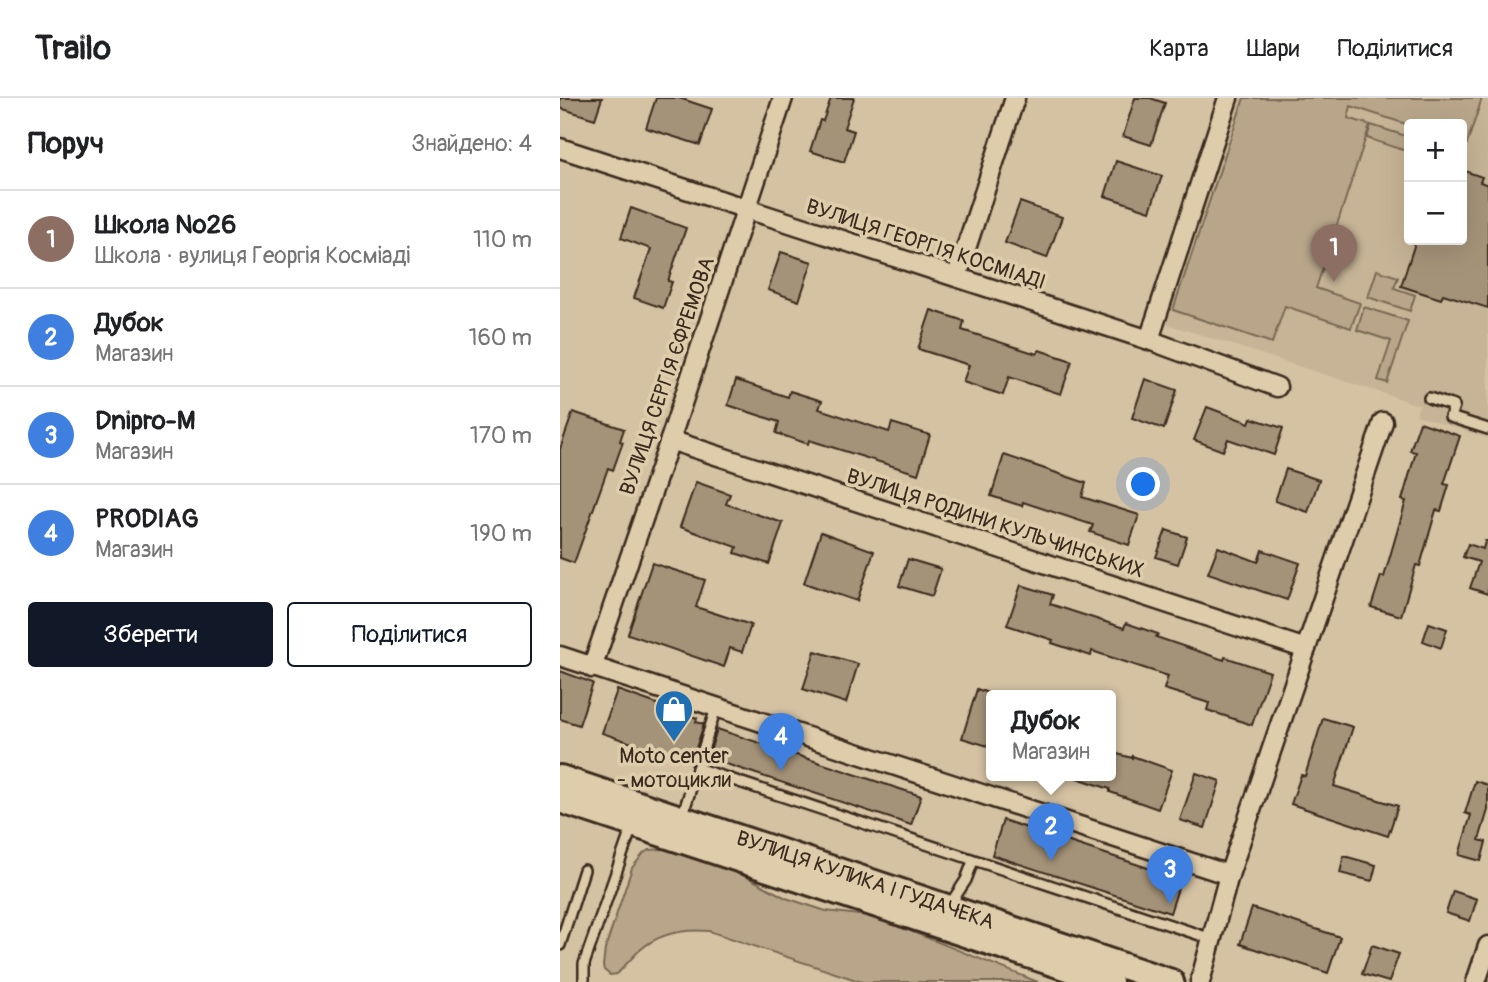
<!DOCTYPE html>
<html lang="uk">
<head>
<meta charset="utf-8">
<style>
	:root { --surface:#fff; --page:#f2f2f2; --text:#202124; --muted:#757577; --line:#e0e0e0; --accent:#111827 }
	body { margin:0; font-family:Pangolin,sans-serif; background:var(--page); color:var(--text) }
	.controls { position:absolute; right:21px; top:21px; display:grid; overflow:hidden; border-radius:7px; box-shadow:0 7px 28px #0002 }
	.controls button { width:63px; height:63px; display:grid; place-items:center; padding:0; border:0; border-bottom:2px solid var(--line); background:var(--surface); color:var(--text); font:35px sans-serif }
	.you { position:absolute; left:584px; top:387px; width:24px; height:24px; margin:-18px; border:5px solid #fff; border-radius:50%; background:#1a73e8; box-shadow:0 0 0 10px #1a73e833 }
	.badge { display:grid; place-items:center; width:46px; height:46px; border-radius:50%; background:var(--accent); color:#fff; font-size:23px; font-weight:700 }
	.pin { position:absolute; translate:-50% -58px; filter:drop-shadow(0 2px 4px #0008) }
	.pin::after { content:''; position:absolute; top:37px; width:24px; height:21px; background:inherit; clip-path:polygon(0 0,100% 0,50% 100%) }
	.popup { position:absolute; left:426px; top:592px; width:130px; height:91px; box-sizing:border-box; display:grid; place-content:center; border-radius:7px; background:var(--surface); filter:drop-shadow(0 2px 5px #0005); font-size:23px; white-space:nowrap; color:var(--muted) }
	.popup b { font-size:26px; color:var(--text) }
	.popup::after { content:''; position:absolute; left:50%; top:100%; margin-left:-14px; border:14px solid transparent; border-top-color:var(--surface) }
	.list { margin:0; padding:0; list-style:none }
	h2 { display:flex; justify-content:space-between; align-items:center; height:91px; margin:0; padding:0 28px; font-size:30px }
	h2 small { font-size:23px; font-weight:400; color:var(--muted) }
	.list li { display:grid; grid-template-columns:46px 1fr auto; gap:21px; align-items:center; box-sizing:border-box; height:98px; padding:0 28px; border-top:2px solid var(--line) }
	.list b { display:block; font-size:26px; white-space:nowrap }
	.list p { margin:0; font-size:23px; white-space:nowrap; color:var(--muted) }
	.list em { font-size:23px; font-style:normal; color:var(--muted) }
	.actions { display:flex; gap:14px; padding:21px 28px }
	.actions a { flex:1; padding:16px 0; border:2px solid var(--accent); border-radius:7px; text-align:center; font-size:24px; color:var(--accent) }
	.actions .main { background:var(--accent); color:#fff }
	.map { position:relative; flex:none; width:928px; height:884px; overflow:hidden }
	header { display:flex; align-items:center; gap:42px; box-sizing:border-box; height:98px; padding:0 35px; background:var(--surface); border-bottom:2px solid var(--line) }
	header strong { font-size:33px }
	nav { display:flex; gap:38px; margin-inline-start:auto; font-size:24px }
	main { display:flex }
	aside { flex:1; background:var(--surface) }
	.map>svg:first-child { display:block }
	.built { fill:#c7b496; fill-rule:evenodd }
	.green { fill:#b9a68a; stroke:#7a6854; stroke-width:2 }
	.building { fill:#a59379; stroke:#3b2a1e; stroke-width:2 }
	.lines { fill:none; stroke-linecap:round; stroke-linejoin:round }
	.service-casing { stroke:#3b2a1e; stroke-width:14 }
	.minor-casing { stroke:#3b2a1e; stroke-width:23 }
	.secondary-casing { stroke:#3b2a1e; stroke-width:30 }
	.service { stroke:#dfccab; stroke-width:9 }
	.minor { stroke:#dfccab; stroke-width:18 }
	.secondary { stroke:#dfccab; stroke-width:24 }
	.labels { text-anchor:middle; stroke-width:7; stroke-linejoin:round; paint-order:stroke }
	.street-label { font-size:21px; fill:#3b2a1e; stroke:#dfccab }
	.poi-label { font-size:21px; fill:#3b2a1e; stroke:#dfccab }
</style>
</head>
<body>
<header>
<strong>Trailo</strong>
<nav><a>Карта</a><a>Шари</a><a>Поділитися</a></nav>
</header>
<main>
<aside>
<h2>Поруч<small>Знайдено: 4</small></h2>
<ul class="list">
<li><span class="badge" style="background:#8d6e63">1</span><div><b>Школа №26</b><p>Школа · вулиця Георгія Косміаді</p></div><em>110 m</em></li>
<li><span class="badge" style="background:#3f7fe0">2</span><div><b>Дубок</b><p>Магазин</p></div><em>160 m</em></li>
<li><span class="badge" style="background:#3f7fe0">3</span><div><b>Dnipro-M</b><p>Магазин</p></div><em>170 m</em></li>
<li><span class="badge" style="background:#3f7fe0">4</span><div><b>PRODIAG</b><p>Магазин</p></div><em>190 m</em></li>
</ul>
<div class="actions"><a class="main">Зберегти</a><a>Поділитися</a></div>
</aside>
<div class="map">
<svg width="928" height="884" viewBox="0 0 928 884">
	<rect width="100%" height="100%" fill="#d5c2a3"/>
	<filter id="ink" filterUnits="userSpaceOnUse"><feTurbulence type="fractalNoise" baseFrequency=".0143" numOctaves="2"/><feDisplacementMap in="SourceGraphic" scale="14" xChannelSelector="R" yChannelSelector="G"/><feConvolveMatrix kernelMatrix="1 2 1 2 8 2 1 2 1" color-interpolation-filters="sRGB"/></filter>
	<g filter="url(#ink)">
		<path class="built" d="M679,0H928V340L856,317L859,307L607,226ZM849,26H902V142H849Z"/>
		<g class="green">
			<path d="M684,0H922L907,46L902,44V26L849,27L791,8L788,20L810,27L756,190L800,205L791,230L725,208L712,245L613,212Z"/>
			<path d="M811,27L849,39V54L807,40Z"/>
			<path d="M817,172L838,179L834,190L855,197L850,213L808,199Z"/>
			<path d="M804,209L848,223L827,285L818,282L831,243L797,232Z"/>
			<path d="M103,751L176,773L226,800L266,813L315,819L478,884H302L149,833C125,831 99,835 80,852C72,859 65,868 57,876L50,877L44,872L43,868L45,851L72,770L84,755L89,752Z"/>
		</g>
		<g class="building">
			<path d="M0,0H42L35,21L0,10Z"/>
			<path d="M96,0H119L152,11L140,47L86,30Z"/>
			<path d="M271,0H294L284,30L294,33L284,64L250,53L260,22L263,23Z"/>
			<path d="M575,0H590L605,5L591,47L563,38Z"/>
			<path d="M556,63L602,78L590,113L545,98Z"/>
			<path d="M902,72L922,79L920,84L928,87V210L883,196L881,201L841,188L856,142H902Z"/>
			<path d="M460,104L502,119L487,160L445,145Z"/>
			<path d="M71,110L126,130L108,183L112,184L103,210L74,200L91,151L61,140Z"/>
			<path d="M221,154L252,164L239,203L208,192Z"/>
			<path d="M371,212L404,223L402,232L477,256L479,252L512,263L501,296L449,279L443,297L403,284L409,267L358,251Z"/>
			<path d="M585,281L617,292L604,331L572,320Z"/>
			<path d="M176,282L228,299L230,293L262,303L259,311L329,334L332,325L370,337L358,376L249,342L248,346L216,335L219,324L168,307Z"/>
			<path d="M647,309L689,325L691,320L723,330L714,357L668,341L663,353L634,342Z"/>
			<path d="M13,314L64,331L60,343L63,344L53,372L48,370L14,465L0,460V351Z"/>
			<path d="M860,324L900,338L884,386L889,387L881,413L876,412L860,468L856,467L841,518L811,509L821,478L824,479L846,403L842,402L856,354L850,353Z"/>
			<path d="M444,357L526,385L522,399L579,417L569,447L530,434L533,427L463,404L462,408L431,398Z"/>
			<path d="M726,371L759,382L748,414L715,403Z"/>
			<path d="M136,384L170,396L166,406L223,425L209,466L175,455L177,449L120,429Z"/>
			<path d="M606,432L627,439L618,466L596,459Z"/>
			<path d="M261,434L314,453L297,503L244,485Z"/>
			<path d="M925,443H928V496L910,490L919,464L903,459L908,446L923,451Z"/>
			<path d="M658,449L698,464L702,452L740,465L727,502L648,475Z"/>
			<path d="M348,461L381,471L372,498L339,488Z"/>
			<path d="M92,465L145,482L136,509L191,527L182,554L170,550L164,569L68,536Z"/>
			<path d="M461,487L493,497L490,506L564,530L566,525L598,536L596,539L664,562L665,559L710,574L692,627L647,612L649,605L604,591L608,578L532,553L531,558L492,545L493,542L447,527Z"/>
			<path d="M869,525L887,531L881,550L863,543Z"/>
			<path d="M255,553L298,566L286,605L243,591Z"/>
			<path d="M0,573L33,585L19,627L0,621Z"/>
			<path d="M417,591L431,596V649L402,640Z"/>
			<path d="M57,592L137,620L136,624L144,626L134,656L126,653L122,662L42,635Z"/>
			<path d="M763,620L793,629L774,688L838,708L828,738L731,706L741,677L745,678Z"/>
			<path d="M157,631L361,698L351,727L148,660Z"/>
			<path d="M550,654L572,660V658L612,672L598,711L550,694V691L517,680V677H550Z"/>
			<path d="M636,675L660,683L645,730L620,722Z"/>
			<path d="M915,683L928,687V712L919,742L926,744L921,763L899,757L911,717L905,715Z"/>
			<path d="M443,722L621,781L610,815L432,757Z"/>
			<path d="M784,758L816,767L812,783L780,775Z"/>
			<path d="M893,793L917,801L910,823L886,815Z"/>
			<path d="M692,810L780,839L768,875L680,846Z"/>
			<path d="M812,847L839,856L829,884L802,876Z"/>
		</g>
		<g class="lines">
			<g class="service-casing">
				<g id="service">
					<path d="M869,300L894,308L890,319L928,331"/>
					<path d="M137,670L652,841"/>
					<path d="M122,719L156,610"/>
					<path d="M389,808L406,782L413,763"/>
					<path d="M0,847L24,772"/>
					<path d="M24,884V866L73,726"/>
				</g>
			</g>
			<g class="minor-casing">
				<g id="minor">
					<path d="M0,50L589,242L717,289"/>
					<path d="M397,178L455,0"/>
					<path d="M589,242L668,0"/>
					<path d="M110,342L746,551"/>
					<path d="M0,558L669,777"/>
					<path d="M32,570L110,342L223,0"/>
					<path d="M640,884L669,777L823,324"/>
					<path d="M916,884L928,848"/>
				</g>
			</g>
			<g class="secondary-casing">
				<g id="secondary">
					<path id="s1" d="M0,680L611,884"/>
					<path d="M0,702L550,884"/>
				</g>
			</g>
			<use href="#service" class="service"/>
			<use href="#minor" class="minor"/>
			<use href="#secondary" class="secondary"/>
		</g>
	</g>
	<defs>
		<g id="shop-pin" transform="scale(2.0125)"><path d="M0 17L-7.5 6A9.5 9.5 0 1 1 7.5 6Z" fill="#1f6fb2" stroke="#dfccab"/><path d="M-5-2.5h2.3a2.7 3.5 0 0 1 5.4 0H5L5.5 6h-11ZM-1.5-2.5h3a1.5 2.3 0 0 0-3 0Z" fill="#fff"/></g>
	</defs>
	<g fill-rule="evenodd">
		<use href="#shop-pin" x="114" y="611"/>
	</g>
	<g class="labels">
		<g class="street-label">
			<text transform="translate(366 146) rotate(18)" y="7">ВУЛИЦЯ ГЕОРГІЯ КОСМІАДІ</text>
			<text transform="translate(107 278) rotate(-71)" y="7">ВУЛИЦЯ СЕРГІЯ ЄФРЕМОВА</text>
			<text transform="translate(435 425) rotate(18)" y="7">ВУЛИЦЯ РОДИНИ КУЛЬЧИНСЬКИХ</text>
			<text dy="7" stroke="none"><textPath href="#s1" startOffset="322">ВУЛИЦЯ КУЛИКА І ГУДАЧЕКА</textPath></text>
		</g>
		<g class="poi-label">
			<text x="114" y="665">Moto center<tspan x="114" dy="24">- мотоцикли</tspan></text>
		</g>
	</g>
</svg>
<div class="controls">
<button>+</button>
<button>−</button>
</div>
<div class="you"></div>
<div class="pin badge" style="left:774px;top:184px;background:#8d6e63">1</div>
<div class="pin badge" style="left:491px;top:763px;background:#3f7fe0">2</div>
<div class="popup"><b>Дубок</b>Магазин</div>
<div class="pin badge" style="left:610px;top:806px;background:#3f7fe0">3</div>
<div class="pin badge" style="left:221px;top:673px;background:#3f7fe0">4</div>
</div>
</main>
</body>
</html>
